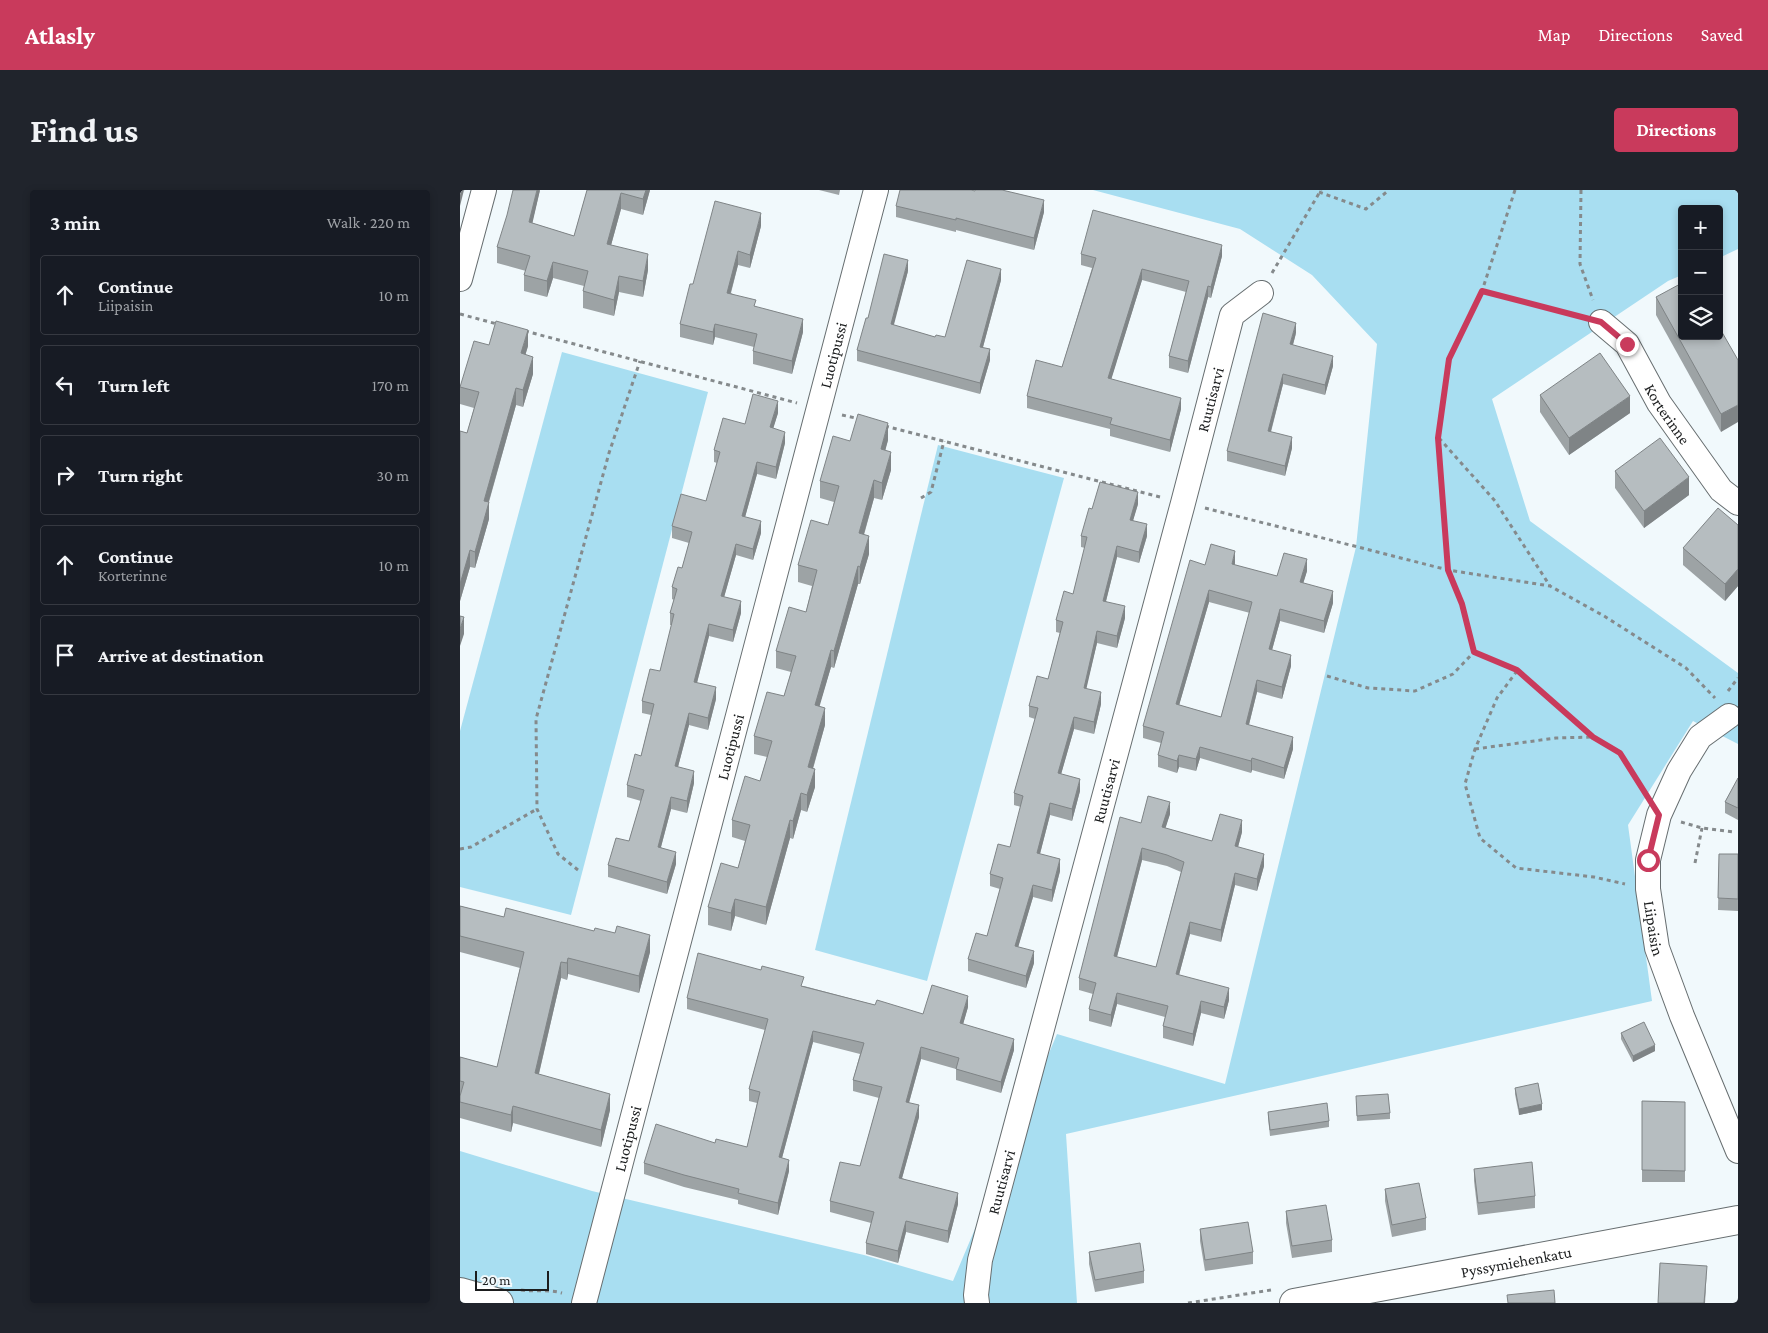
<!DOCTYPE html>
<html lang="en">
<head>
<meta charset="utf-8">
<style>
	:root { --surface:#171b24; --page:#20242c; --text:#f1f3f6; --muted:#9ea1a6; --line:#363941; --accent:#c93a5c }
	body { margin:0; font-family:"Crimson Pro",serif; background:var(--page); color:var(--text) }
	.controls { position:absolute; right:15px; top:15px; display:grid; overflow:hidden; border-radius:5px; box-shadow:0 2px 8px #0003 }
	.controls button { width:45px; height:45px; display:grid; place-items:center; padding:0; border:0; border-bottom:1px solid var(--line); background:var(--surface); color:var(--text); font:25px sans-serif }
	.scale { position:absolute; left:15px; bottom:12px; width:74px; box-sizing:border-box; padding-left:5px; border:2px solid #1b1d1e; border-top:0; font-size:14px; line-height:18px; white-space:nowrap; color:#1b1d1e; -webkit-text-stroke:4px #f1f9fc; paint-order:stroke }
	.stop { position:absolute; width:15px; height:15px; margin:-11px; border:4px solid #c93a5c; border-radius:50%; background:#fff }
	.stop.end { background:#c93a5c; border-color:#fff; box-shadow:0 1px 5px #0008 }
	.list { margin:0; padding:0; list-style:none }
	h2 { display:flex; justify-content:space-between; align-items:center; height:65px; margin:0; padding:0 20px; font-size:21px }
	h2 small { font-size:16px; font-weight:400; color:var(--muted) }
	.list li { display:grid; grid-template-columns:32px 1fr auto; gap:15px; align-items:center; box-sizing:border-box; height:80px; margin:0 10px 10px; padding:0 10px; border:1px solid var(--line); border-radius:5px }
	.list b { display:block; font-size:19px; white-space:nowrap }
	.list p { margin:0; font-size:16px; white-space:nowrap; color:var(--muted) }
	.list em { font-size:16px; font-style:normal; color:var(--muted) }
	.icon { flex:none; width:28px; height:28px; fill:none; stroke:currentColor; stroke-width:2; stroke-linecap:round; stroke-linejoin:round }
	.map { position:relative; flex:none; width:1278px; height:1113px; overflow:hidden; border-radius:5px }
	header { display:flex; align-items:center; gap:30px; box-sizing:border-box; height:70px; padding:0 25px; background:var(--accent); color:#fff }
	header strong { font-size:24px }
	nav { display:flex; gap:28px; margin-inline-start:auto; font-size:18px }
	.intro { display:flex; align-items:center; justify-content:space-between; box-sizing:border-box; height:120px; padding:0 30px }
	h1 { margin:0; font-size:35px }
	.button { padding:12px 22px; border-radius:5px; background:var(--accent); color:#fff; font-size:18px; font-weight:700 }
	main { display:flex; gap:30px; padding:0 30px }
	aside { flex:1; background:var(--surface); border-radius:5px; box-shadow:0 2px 8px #0003 }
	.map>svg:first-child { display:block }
	.green { fill:#a8def1 }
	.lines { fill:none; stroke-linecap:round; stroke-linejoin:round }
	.street-casing { stroke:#676e70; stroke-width:26 }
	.secondary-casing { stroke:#676e70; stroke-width:30 }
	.path { stroke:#858a8c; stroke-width:3; stroke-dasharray:4 4; stroke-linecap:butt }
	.street { stroke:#fff; stroke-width:24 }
	.secondary { stroke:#fff; stroke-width:28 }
	.wall { fill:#9da3a5; fill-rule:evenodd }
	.shaded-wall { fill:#7f8486 }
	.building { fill:#b6bdc0; stroke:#7f8486; fill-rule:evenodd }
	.route { stroke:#c93a5c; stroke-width:6 }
	.labels { text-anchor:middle; stroke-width:4; stroke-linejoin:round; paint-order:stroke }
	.street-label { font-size:16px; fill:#1b1d1e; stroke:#f1f9fc }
</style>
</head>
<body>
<header>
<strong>Atlasly</strong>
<nav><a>Map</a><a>Directions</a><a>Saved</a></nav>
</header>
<div class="intro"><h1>Find us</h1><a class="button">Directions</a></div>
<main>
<aside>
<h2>3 min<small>Walk · 220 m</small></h2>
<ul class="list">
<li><svg class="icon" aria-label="ahead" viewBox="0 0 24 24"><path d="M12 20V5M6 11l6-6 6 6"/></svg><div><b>Continue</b><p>Liipaisin</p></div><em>10 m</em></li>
<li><svg class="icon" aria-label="left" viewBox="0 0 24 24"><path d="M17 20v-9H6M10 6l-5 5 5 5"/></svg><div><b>Turn left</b></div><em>170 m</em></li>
<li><svg class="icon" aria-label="right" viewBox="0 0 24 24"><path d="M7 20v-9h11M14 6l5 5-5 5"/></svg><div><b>Turn right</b></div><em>30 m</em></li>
<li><svg class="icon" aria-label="ahead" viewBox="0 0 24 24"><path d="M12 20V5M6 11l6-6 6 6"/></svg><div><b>Continue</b><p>Korterinne</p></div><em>10 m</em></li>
<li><svg class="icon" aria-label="arrive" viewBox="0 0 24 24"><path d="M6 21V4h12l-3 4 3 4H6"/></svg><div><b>Arrive at destination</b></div></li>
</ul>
</aside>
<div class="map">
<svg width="1278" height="1113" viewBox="0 0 1278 1113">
	<rect width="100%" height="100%" fill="#f1f9fc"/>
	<g class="green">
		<path d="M633,0H1278V59L1259,68V19H1222V85L1208,91L1032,209L1070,331L1278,483V554L1233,531L1168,635L1192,811L606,944L617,1113H0V961L132,1001L404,1065L493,1091L597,844L765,894L896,357L917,154L852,85L780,39Z"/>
		<path d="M102,162L248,202L111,725L0,697V541Z"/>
		<path d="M478,255L604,288L467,791L355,760Z"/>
	</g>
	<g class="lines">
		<g class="street-casing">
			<g id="street">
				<path d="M0,89L24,0"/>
				<path id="s1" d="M1141,132L1167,154L1199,213L1261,300L1278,313"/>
				<path id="s2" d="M1269,526L1240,547L1219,581L1199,625L1188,670V699L1197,758L1222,826L1278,961"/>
				<path id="s3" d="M124,1113L416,0"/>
				<path id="s4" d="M517,1113L516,1105L520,1070L723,313L772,125L801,103"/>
			</g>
		</g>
		<g class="secondary-casing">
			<g id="secondary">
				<path d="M0,1102L39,1113"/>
				<path id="s5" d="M834,1113L1278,1030"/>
			</g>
		</g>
		<g class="path">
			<path d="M1055,0L1022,101L989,169L979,248L988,380L1002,414L1014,462L1057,481L1133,547L1160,563L1184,601"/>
			<path d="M1121,0L1120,74L1133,110"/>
			<path d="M859,2L906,19L929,0"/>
			<path d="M812,83L861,0"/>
			<path d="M1022,101L1119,126"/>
			<path d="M0,124L37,134"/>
			<path d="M65,141L337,213"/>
			<path d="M382,225L400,229"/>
			<path d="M425,236L700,307"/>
			<path d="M979,248L1035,311L1090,396"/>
			<path d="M461,308L471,302L484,251"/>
			<path d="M745,318L988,380L1090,396L1144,426L1226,478L1255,508"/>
			<path d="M1057,481L1037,508L1015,559L1005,594L1020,648L1056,678L1134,687L1165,694"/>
			<path d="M867,486L908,498L955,501L993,484L1014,462"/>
			<path d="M1268,501L1278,488"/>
			<path d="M1015,559L1096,548L1133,547"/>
			<path d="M1221,632L1242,638L1274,642"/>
			<path d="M0,659L11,657L77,619"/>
			<path d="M1235,673L1242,638"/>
			<path d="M118,680L98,664L77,619L76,529L149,263L180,171"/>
			<path d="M61,1100C75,1102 88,1099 102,1103"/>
			<path d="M728,1113L811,1100"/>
		</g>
		<use href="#street" class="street"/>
		<use href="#secondary" class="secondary"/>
	</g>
	<g class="wall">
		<path d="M80,0L72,33L114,46L127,0H190L183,25L161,19L151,55L188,80L183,107L159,102L154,126L123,118V101L124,96L93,88L87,107L64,101V85L66,81L37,73V57Z"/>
		<path d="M359,0H380L379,5Z"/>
		<path d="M436,16L584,22L574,60L496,40V42L436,27Z"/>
		<path d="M301,36L290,78L278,75L271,103L343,142L332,184L293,174V161L294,157L255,147L253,155L220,147V134L233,94Z"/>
		<path d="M621,64L762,66L751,108L748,107L728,183L709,178V166L726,102L682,90L651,189L721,219L710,262L650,246V239L567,218V206L602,177L632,78L621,75Z"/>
		<path d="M448,81L433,135L475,147H485L541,90L523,157L530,170L520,204L397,171V160L408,128Z"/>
		<path d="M1196,107L1278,170L1261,242L1196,125Z"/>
		<path d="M836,143L833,155L873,176L865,205L823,194L811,242L832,258L825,286L767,271V261Z"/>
		<path d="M29,155L68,156L65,165L73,184L63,217L56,215L29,312V329L15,378L10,377L0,411V241L7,243L14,218L0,214V197Z"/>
		<path d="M1080,205L1170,223L1109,265L1080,222Z"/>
		<path d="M318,223L313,238L325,253L316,289L297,284L285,327L301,343L293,370L276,365L264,407L281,423L273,452L249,446L237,493L256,509L248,540L229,535L218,577L234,593L227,623L211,619L201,657L216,674L207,704L148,687V675L169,651L181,611L167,607V595L181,566L191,525L182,523V511L200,481L212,435H210V423L214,410L212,409V397L222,378L229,353L212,348V336L246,311L257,273L254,272V260L285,234Z"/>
		<path d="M428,250L425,260L431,280L422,310L414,308L404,345L409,364L400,394H398L374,478L371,477L359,516L365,535L353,579L355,597L347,622L341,620L333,649L330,648L306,735L275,726L271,741L248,735V717L278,678L285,651L272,647V630L300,591L307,567L294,564V546L324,506L331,482L316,478V461L346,422L352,396L338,392V375L368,335L374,312L360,308V291L390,251Z"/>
		<path d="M1155,281L1229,305L1184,338L1155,298Z"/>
		<path d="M678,314L673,330L687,346L679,373L657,367L646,411L665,428L657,458L637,453L626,498L641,514L634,544L614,539L601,584L620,601L612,631L590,625L580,664L600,681L592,712L573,707L558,757L574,773L566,798L508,781V769L527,746L540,699L530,696V684L550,657L561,617L554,615V603L575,529L569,527V516L588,489L600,443L596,442V430L613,404L625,358L621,357V346L632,319Z"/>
		<path d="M1278,335V396L1265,411L1223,375V358Z"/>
		<path d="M775,373V375L817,386L847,381L843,393L873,413L864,443L820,431L812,460L831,476L822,509L797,502L789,535L833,559L824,589L792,580L791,583L740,568L736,581L719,577L717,583L698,577V565L701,553L683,548V536L745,375ZM749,412L790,423L761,527L719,515Z"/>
		<path d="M1278,588V630L1265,623V612Z"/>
		<path d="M710,624L705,638L752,651L782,642L778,657L804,676L797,701L775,695L761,752L730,744L719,785L769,810L764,829L741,823L733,856L703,848V836L705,827L657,814L651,837L629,831V819L633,804L619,800V788L681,633ZM682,670L707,676L721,682L696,777L657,767Z"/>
		<path d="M1259,664H1278V721L1258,720Z"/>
		<path d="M0,716L44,727L190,762L179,803L108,784L107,790L101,788L79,884L150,920L141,957L53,933L51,942L0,928V867L37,877L60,778L0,762Z"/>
		<path d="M344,796L415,815L463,824L508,817L503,834L554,860L541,903L496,890V879L461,869L449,913L459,927L442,988L498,1014L488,1053L446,1042L438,1073L406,1064V1053L411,1033L370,1022V1011L400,976L419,908L393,901V890L400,864L353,852L322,968L329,981L318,1025L278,1014V1010L224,997L184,984V973L255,953L287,957L297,913L289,911V899L305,840L227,819V808Z"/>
		<path d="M1161,843L1195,861L1173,872L1161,849Z"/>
		<path d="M1055,898L1082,920L1059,925L1055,904Z"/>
		<path d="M1182,911L1225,912V992H1182Z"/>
		<path d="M896,912L930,923V929L897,931Z"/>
		<path d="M808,922L869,931V937L810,946L808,928Z"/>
		<path d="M1014,979L1075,1006V1018L1018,1025L1014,991Z"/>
		<path d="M925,999L966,1028V1040L932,1047L925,1011Z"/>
		<path d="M826,1021L872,1050V1062L832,1068L826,1033Z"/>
		<path d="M740,1039L793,1062V1074L745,1081L740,1051Z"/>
		<path d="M629,1062L684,1081V1093L635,1102L629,1074Z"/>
	</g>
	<g class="shaded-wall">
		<path d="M1,0H4L0,16V4Z"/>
		<path d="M77,0H80L69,48V32Z"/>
		<path d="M186,0H190L183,25V9Z"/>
		<path d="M161,3V19L147,70V54Z"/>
		<path d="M584,10V22L574,60V48Z"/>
		<path d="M301,23V36L290,78V65Z"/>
		<path d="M762,55V66L751,108V97Z"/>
		<path d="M278,61V75L267,116V103Z"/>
		<path d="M188,64V80L183,107V91Z"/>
		<path d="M448,70V81L431,146V134Z"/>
		<path d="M93,72V88L87,107V91Z"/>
		<path d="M541,79V90L520,168V157Z"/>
		<path d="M682,79V90L648,200V188Z"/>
		<path d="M159,86V102L154,126V110Z"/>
		<path d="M748,96V107L728,183V171Z"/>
		<path d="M343,129V142L332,184V171Z"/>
		<path d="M836,133V143L830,165V154Z"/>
		<path d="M255,134V147L253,155V142Z"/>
		<path d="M68,140V156L61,180V163Z"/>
		<path d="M530,159V170L520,204V193Z"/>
		<path d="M873,166V176L865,205V195Z"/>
		<path d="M73,167V184L63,217V200Z"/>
		<path d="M823,184V194L808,252V241Z"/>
		<path d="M56,198V215L24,328V311Z"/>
		<path d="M1170,206V223L1109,265V248Z"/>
		<path d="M721,208V219L710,262V250Z"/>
		<path d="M318,211V223L310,249V237Z"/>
		<path d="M1278,215V232L1261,242V224Z"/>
		<path d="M428,233V250L421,277V259Z"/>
		<path d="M325,242V253L316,289V277Z"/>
		<path d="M832,247V258L825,286V276Z"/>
		<path d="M431,262V280L422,310V293Z"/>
		<path d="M297,272V284L282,338V326Z"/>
		<path d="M1229,287V305L1184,338V321Z"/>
		<path d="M414,290V308L399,361V343Z"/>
		<path d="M678,302V314L670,341V330Z"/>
		<path d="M29,312V329L15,378V362Z"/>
		<path d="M301,331V343L293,370V359Z"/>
		<path d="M687,334V346L679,373V362Z"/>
		<path d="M409,346V364L400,394V377Z"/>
		<path d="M276,354V365L261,418V406Z"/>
		<path d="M657,356V367L643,423V411Z"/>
		<path d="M10,360V377L0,411V394Z"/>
		<path d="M775,361V373L772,386V374Z"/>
		<path d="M847,369V381L840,404V392Z"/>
		<path d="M398,376V394L374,478V461Z"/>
		<path d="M1278,379V396L1265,411V394Z"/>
		<path d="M749,400V412L716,526V514Z"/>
		<path d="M873,401V413L864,443V431Z"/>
		<path d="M281,411V423L273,452V440Z"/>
		<path d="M665,416V428L657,458V446Z"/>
		<path d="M820,419V431L809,471V459Z"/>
		<path d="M4,427V444L0,456V439Z"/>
		<path d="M249,434V446L234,504V492Z"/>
		<path d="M637,441V453L624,509V498Z"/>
		<path d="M371,460V477L355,532V515Z"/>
		<path d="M831,465V476L822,509V497Z"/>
		<path d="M797,490V502L786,546V534Z"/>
		<path d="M256,497V509L248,540V528Z"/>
		<path d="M641,502V514L634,544V532Z"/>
		<path d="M365,518V535L348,595V577Z"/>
		<path d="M229,523V535L215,588V576Z"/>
		<path d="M614,527V539L598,595V583Z"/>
		<path d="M833,547V559L824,589V578Z"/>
		<path d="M740,557V568L736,581V569Z"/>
		<path d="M719,565V577L717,583V571Z"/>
		<path d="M792,568V580L791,583V571Z"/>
		<path d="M355,579V597L347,622V605Z"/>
		<path d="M234,581V593L227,623V611Z"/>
		<path d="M620,589V601L612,631V619Z"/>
		<path d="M341,603V620L333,649V631Z"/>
		<path d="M211,607V619L198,668V657Z"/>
		<path d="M710,612V624L702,649V637Z"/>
		<path d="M590,613V625L577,675V663Z"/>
		<path d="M330,630V648L306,735V717Z"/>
		<path d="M782,630V642L775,668V656Z"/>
		<path d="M682,658V670L654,778V766Z"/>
		<path d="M216,662V674L207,704V692Z"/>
		<path d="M804,664V676L797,701V689Z"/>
		<path d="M600,669V681L592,712V700Z"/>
		<path d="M775,683V695L761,752V740Z"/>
		<path d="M573,695V707L555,768V756Z"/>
		<path d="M275,709V726L271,741V723Z"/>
		<path d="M730,732V744L716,796V784Z"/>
		<path d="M190,745V762L179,803V786Z"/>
		<path d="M574,761V773L566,798V786Z"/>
		<path d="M108,768V784L107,790V773Z"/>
		<path d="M101,772V788L75,900V883Z"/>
		<path d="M769,798V810L764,829V817Z"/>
		<path d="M657,803V814L651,837V825Z"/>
		<path d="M508,806V817L500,845V833Z"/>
		<path d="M741,811V823L733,856V844Z"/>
		<path d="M353,841V852L319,979V967Z"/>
		<path d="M554,849V860L541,903V892Z"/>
		<path d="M1195,855V861L1173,872V866Z"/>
		<path d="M461,857V869L446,923V912Z"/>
		<path d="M150,904V920L141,957V940Z"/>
		<path d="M1082,914V920L1059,925V919Z"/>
		<path d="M459,915V927L439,999V988Z"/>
		<path d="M53,916V933L51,942V925Z"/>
		<path d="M329,970V981L318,1025V1013Z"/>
		<path d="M498,1003V1014L488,1053V1041Z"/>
		<path d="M446,1031V1042L438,1073V1061Z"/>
		<path d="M1247,1076L1245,1113H1244Z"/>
	</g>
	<g class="building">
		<path d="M53,0H77L69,32L114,46L127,0H186L183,9L161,3L147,54L188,64L183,91L159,86L154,110L123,101L128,81L93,72L87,91L64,85L70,66L37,57L47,25Z"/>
		<path d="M440,0H511L515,1V0H542L584,10L574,48L496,28V30L436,16Z"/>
		<path d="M255,11L301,23L290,65L278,61L267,103L296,110L294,116L343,129L332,171L293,161L297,144L255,134L253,142L220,134L230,94H233Z"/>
		<path d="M633,20L762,55L751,97L748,96L728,171L709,166L729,91L682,79L648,188L721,208L710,250L650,234L652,228L567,206L576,170L602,177L636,68L621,64Z"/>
		<path d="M424,64L448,70L431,134L475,147L476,145L485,147L507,70L541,79L520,157L530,159L520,193L397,160L406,128H408Z"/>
		<path d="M1222,93V146H1259V137L1278,170V215L1261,224L1196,107Z"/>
		<path d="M803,123L836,133L830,154L873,166L865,195L823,184L808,241L832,247L825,276L767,261Z"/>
		<path d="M36,131L68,140L61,163L73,167L63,200L56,198L24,311L29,312L15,362L10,360L0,394V241L7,243L19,202L0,197L14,151L29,155Z"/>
		<path d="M1140,163L1170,206L1109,248L1080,205Z"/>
		<path d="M293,204L318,211L310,237L325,242L316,277L297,272L282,326L301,331L293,359L276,354L261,406L281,411L273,440L249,434L234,492L256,497L248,528L229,523L215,576L234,581L227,611L211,607L198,657L216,662L207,692L148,675L156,648L169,651L184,600L167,595L175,564L181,566L194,514L182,511L190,479L200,481L214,424L210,423L217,399L212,397L218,377L222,378L232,342L212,336L221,304L246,311L260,262L254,260L263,228L285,234Z"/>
		<path d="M398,224L428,233L421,259L431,262L422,293L414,290L399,343L409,346L400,377L398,376L374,461L371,460L355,515L365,518L348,577L355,579L347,605L341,603L333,631L330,630L306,717L275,709L271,723L248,717L261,673L278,678L290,635L272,630L285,586L300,591L312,551L294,546L307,502L324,506L336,466L316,461L329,417L346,422L357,380L338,375L351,330L368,335L379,296L360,291L373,246L390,251Z"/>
		<path d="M1200,248L1229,287L1184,321L1155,281Z"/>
		<path d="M640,292L678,302L670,330L687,334L679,362L657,356L643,411L665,416L657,446L637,441L624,498L641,502L634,532L614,527L598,583L620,589L612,619L590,613L577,663L600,669L592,700L573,695L555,756L574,761L566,786L508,769L516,743L527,746L543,688L530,684L538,654L550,657L563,606L554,603L578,518L569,516L577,486L588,489L603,432L596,430L604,401L613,404L627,347L621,346L629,318L632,319Z"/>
		<path d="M1258,318L1278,335V379L1265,394L1223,358Z"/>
		<path d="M751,354L775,361L772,374L817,386L824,363L847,369L840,392L873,401L864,431L820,419L809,459L831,465L822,497L797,490L786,534L833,547L824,578L792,568L791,571L740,557L736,569L719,565L717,571L698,565L704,542L683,536L730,370L745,375ZM749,400L792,412L761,527L716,514Z"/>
		<path d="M0,426L4,427L0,439Z"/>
		<path d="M1278,588V618L1265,612Z"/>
		<path d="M688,606L710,612L702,637L752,651L760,624L782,630L775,656L804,664L797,689L775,683L761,740L730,732L716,784L769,798L764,817L741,811L733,844L703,836L708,816L657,803L651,825L629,819L636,793L619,788L660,627L681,633ZM682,658L707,665L724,672L696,777L654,766Z"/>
		<path d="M1259,664H1278V709L1258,708Z"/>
		<path d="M0,716L44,727L46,718L134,741L135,738L155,743L157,736L190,745L179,786L108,768L107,773L101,772L75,883L150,904L141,940L53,916L51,925L0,912V906L4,892L0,891V867L37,877L64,762L0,746Z"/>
		<path d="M238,763L301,780L302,776L344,787L341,796L415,815L417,810L463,824L472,795L508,806L500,833L554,849L541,892L496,879L499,868L461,857L446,912L459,915L439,988L498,1003L488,1041L446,1031L438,1061L406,1053L414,1022L370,1011L380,972L400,976L422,897L393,890L404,853L353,841L319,967L329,970L318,1013L278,1003L279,999L224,985L184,973L196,934L255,953L256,949L287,957L300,902L289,899L308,829L227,808Z"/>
		<path d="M1184,832L1195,855L1173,866L1161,843Z"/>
		<path d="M1078,893L1082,914L1059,919L1055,898Z"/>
		<path d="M928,904L930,923L897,926L896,906Z"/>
		<path d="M1182,911L1225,912V981L1182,980Z"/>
		<path d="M867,913L869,931L810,940L808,922Z"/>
		<path d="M1072,972L1075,1006L1018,1013L1014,979Z"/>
		<path d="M959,993L966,1028L932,1035L925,999Z"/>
		<path d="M866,1015L872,1050L832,1056L826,1021Z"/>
		<path d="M788,1032L793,1062L745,1070L740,1039Z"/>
		<path d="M680,1053L684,1081L635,1090L629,1062Z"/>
		<path d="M1200,1073L1247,1076L1244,1113H1198Z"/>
		<path d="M1094,1100L1095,1113H1048L1047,1105Z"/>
	</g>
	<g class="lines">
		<path class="route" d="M1167,154L1141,132L1022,101L989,169L978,248L988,380L1002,414L1014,462L1057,480L1133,547L1160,563L1199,625L1188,670"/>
	</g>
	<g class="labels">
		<g class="street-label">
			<text dy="6" stroke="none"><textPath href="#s3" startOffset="980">Luotipussi</textPath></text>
			<text dy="6" stroke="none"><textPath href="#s4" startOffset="934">Ruutisarvi</textPath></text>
			<text dy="6" stroke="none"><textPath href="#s1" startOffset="115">Korterinne</textPath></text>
			<text dy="6" stroke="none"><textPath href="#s3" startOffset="575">Luotipussi</textPath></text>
			<text dy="6" stroke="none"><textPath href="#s4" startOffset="529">Ruutisarvi</textPath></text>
			<text dy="6" stroke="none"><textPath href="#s2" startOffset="239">Liipaisin</textPath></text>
			<text dy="6" stroke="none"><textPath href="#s3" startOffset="170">Luotipussi</textPath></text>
			<text dy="6" stroke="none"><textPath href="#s4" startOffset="124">Ruutisarvi</textPath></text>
			<text dy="6" stroke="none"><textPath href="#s5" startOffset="226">Pyssymiehenkatu</textPath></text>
		</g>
	</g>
</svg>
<div class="controls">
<button>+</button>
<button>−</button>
<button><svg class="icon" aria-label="layers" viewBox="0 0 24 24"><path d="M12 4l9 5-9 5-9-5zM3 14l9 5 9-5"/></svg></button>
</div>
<div class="scale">20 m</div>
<div class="stop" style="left:1188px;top:670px"></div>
<div class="stop end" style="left:1167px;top:154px"></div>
</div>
</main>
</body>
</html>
